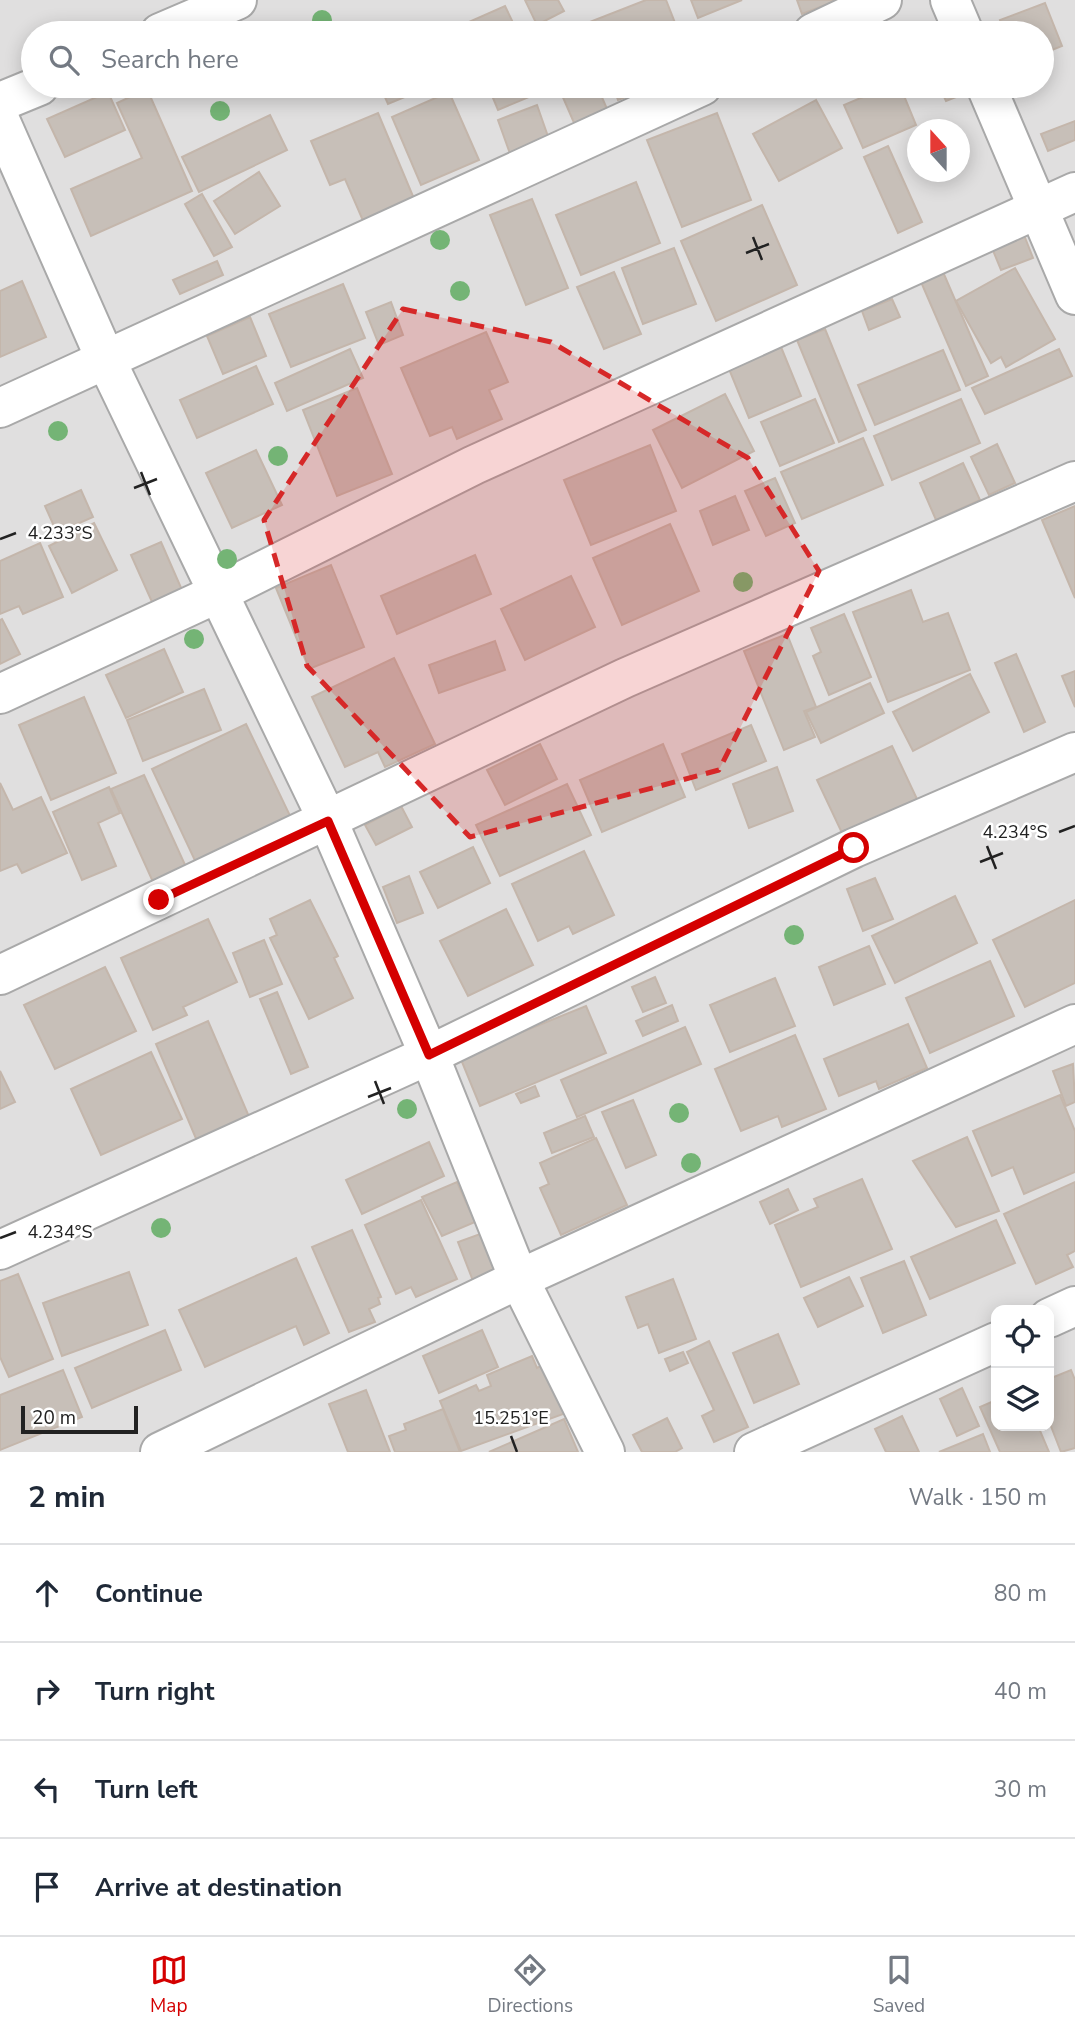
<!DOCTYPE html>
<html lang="en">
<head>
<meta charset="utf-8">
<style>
	:root { --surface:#fff; --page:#f2f2f3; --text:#1f2937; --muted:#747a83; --line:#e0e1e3; --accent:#d40000 }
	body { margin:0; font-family:"Nunito Sans",sans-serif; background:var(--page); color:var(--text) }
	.controls { position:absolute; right:21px; bottom:21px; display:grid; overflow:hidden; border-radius:14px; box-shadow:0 4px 18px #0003 }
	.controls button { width:63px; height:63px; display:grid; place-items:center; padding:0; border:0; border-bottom:2px solid var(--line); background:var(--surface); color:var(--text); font:35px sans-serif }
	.compass { position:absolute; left:907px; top:119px; width:63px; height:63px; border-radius:50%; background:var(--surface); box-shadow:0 4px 18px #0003; rotate:339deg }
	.scale { position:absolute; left:21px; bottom:18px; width:117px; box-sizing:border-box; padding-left:7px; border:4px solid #222; border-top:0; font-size:19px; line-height:24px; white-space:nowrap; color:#222; -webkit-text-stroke:5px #fff; paint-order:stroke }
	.stop { position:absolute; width:21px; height:21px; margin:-16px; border:5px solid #d40000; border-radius:50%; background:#fff }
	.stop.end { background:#d40000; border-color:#fff; box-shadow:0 2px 7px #0008 }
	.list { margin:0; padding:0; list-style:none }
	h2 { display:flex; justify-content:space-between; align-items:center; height:91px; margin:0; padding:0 28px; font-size:30px }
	h2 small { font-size:23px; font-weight:400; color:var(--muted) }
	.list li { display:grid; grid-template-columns:46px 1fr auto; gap:21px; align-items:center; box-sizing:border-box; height:98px; padding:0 28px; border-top:2px solid var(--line) }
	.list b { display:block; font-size:26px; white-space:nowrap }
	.list em { font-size:23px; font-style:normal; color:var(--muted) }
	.icon { flex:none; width:38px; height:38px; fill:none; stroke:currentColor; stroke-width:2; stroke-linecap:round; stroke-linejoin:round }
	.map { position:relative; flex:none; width:1075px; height:1452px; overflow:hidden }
	.search { position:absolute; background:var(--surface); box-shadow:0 4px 18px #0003; left:21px; right:21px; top:21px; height:77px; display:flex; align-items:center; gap:18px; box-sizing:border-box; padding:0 24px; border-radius:38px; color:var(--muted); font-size:26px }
	.sheet { height:483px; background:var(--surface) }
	nav { display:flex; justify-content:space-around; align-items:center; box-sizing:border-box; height:98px; border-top:2px solid var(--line); background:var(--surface); font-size:19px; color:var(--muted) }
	nav a { display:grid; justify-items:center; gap:4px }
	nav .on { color:var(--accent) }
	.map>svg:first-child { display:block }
	.residential { fill:#e0dfdf; fill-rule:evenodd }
	.building { fill:#c7bfb8; stroke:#c4b6ab; stroke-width:2 }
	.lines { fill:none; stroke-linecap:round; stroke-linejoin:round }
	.minor-casing { stroke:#a9a9a9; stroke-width:42 }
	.minor { stroke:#fff; stroke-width:38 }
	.tree { fill:#74b475 }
	.route { stroke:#d40000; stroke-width:9 }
	.marked { fill:#d62828; fill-opacity:0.2; stroke:#d62828; stroke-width:5; stroke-dasharray:14 9; stroke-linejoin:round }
	.ticks { fill:none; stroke:#222; stroke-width:2.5 }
	.ticks-label { font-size:18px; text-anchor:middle; fill:#222; stroke:#fff; stroke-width:5; stroke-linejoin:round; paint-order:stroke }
</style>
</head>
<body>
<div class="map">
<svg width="1075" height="1452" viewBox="0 0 1075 1452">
	<rect width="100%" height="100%" fill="#f2efe9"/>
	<path class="residential" d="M0,0H1075V1452H0ZM33,33H1042V86H33ZM918,130H960V172H918ZM996,1310H1049V1426H996Z"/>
	<g class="building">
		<path d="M525,0H558L564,11L537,25Z"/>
		<path d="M646,0H666L679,33H591L587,23Z"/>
		<path d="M691,0H742L698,18Z"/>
		<path d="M797,0H838L802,14Z"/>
		<path d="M1045,3L1062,46L1042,54V33H1005L1000,20Z"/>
		<path d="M505,6L517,31L465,33L462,25Z"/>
		<path d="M570,23L575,33H546Z"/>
		<path d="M380,86H431L388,104Z"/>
		<path d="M488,86H555L498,110Z"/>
		<path d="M558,86H597L611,118L578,132Z"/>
		<path d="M613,86H655L618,100Z"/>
		<path d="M889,86H900L916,125L863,148L844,105Z"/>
		<path d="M945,86H961L964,94L946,101L940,88Z"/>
		<path d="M147,89L192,191L91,236L71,189L142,158L117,103Z"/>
		<path d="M108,92L125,130L65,157L47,119Z"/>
		<path d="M449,92L479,160L421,185L392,117Z"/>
		<path d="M816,100L842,148L779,181L753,134Z"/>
		<path d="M537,105L552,148L513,162L498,120Z"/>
		<path d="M378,113L415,201L364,223L345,179L330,185L311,141Z"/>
		<path d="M717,113L751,200L682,227L647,140Z"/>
		<path d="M270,115L287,150L199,192L182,157Z"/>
		<path d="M1075,121V140L1048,151L1041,134Z"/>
		<path d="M888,146L922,222L898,233L864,157Z"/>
		<path d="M259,172L280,206L235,234L214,201Z"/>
		<path d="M636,182L660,243L581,275L556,215Z"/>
		<path d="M202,194L232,247L214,256L185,204Z"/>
		<path d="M532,199L568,288L526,305L490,215Z"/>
		<path d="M762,205L797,285L716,321L681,241Z"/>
		<path d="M1024,235L1033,258L1001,270L992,248Z"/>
		<path d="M674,248L696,304L643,324L622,268Z"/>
		<path d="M217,261L223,275L180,294L173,280Z"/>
		<path d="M1015,268L1055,339L1006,367L1001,357L991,363L956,301Z"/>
		<path d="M614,272L641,334L604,349L577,287Z"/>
		<path d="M943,272L988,376L966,386L921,282Z"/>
		<path d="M22,281L46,337L0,357V291Z"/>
		<path d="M343,284L365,338L291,367L269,314Z"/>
		<path d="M892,299L900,317L869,330L862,311Z"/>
		<path d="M391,302L403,335L379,345L366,312Z"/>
		<path d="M250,317L266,356L223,374L207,336Z"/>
		<path d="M825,329L866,430L839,442L797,340Z"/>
		<path d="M486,332L508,382L489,390L502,419L457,439L452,427L430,436L401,368Z"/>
		<path d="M781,347L801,396L749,418L729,369Z"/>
		<path d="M350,349L363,378L287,411L275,383Z"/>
		<path d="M1059,349L1072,376L985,414L972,388Z"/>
		<path d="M943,350L960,390L875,425L858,385Z"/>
		<path d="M256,366L273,404L197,438L180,400Z"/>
		<path d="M357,388L392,474L337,496L303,410Z"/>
		<path d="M725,394L754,451L682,488L653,430Z"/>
		<path d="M815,399L834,443L780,466L761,422Z"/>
		<path d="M961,399L980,443L892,480L874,436Z"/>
		<path d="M863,438L883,485L802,519L781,472Z"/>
		<path d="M997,444L1015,483L989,495L971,457Z"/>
		<path d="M650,445L676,511L591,545L564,480Z"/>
		<path d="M256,450L282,505L232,528L206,473Z"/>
		<path d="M963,463L980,500L936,520L920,483Z"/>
		<path d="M775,478L795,523L766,536L745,491Z"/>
		<path d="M81,490L93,517L57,533L45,506Z"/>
		<path d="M735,496L749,530L713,545L700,511Z"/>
		<path d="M1075,506V598L1042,520Z"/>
		<path d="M94,523L117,570L72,593L49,546Z"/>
		<path d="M670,524L699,591L622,625L593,558Z"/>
		<path d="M161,542L182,590L152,602L131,555Z"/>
		<path d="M40,543L63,597L23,614L19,606L0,614V561Z"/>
		<path d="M475,555L491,594L397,634L381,596Z"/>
		<path d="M331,565L364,647L309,669L276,588Z"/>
		<path d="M571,576L595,627L525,660L501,609Z"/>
		<path d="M911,590L923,622L948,613L970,670L888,702L853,612Z"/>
		<path d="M844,614L871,677L829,695L813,656L821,652L811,628Z"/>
		<path d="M2,619L20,654L0,664V620Z"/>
		<path d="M787,634L816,707L804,711L815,737L784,750L744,651Z"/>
		<path d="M495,641L505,670L439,693L429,665Z"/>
		<path d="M164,649L183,692L126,718L106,675Z"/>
		<path d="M1016,654L1045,722L1024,732L995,663Z"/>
		<path d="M394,658L435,744L385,767L378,752L345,767L312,697Z"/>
		<path d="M1075,671V707L1062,676Z"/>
		<path d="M970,674L989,712L913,751L893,712Z"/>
		<path d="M870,683L884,713L821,743L806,712Z"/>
		<path d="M204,689L221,730L143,761L127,720Z"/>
		<path d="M84,697L116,773L51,800L19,725Z"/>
		<path d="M246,724L293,822L198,867L152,769Z"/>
		<path d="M751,725L766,761L696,790L682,754Z"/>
		<path d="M540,744L557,779L505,805L487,770Z"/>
		<path d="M663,744L685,797L602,832L580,780Z"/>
		<path d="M892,746L917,799L842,833L817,780Z"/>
		<path d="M777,767L793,811L749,828L733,784Z"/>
		<path d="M144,775L186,867L153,882L111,789Z"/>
		<path d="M0,783L13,810L41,797L67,853L22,873L17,864L0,871Z"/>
		<path d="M567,784L591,835L500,876L476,825Z"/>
		<path d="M109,787L120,813L98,823L116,866L82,880L53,812Z"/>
		<path d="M401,806L412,827L376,845L365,825Z"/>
		<path d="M473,847L490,883L438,908L420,872Z"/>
		<path d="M584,851L614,915L573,934L569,926L538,941L512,884Z"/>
		<path d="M409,876L423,913L397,923L383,887Z"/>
		<path d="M875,878L893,919L863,931L847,889Z"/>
		<path d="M955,896L977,943L895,983L872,936Z"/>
		<path d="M310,900L338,956L334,958L353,998L309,1019L270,938L277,935L270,919Z"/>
		<path d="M1075,900V983L1025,1007L993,940Z"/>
		<path d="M506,909L533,965L468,996L440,941Z"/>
		<path d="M208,919L237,982L183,1007L187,1015L153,1030L121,958Z"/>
		<path d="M264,940L282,984L250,997L233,953Z"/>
		<path d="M869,946L885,984L834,1005L819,967Z"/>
		<path d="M990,961L1014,1016L930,1053L906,998Z"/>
		<path d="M105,967L136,1031L55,1069L24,1005Z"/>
		<path d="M655,977L666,1003L643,1012L632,987Z"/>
		<path d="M775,978L795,1026L730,1052L710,1005Z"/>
		<path d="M277,992L308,1067L291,1074L260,999Z"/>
		<path d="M672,1005L678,1021L643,1036L636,1021Z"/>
		<path d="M586,1006L606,1053L480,1106L460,1057Z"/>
		<path d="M208,1021L250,1119L197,1141L156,1044Z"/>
		<path d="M908,1024L927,1068L879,1089L876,1081L839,1096L824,1059Z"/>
		<path d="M685,1027L701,1064L577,1117L561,1080Z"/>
		<path d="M795,1035L826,1109L782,1127L778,1116L741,1131L715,1069Z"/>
		<path d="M151,1052L182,1119L101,1155L71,1089Z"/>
		<path d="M1073,1064L1075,1102L1066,1106L1053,1071Z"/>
		<path d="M0,1071L15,1102L0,1109Z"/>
		<path d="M535,1086L539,1096L521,1103L516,1094Z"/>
		<path d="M1060,1095L1075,1131V1172L1024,1194L1013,1167L992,1176L973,1131Z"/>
		<path d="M633,1100L656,1155L626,1168L602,1112Z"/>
		<path d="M585,1116L594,1137L552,1153L544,1133Z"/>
		<path d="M967,1137L999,1211L956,1227L913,1161Z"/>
		<path d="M596,1138L627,1205L561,1235L540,1188L549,1184L540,1163Z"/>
		<path d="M429,1142L444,1176L362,1214L346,1180Z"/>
		<path d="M862,1179L892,1249L801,1287L775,1225L818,1207L814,1199Z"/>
		<path d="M457,1182L475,1222L442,1236L422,1197Z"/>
		<path d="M1075,1182V1251L1067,1255L1073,1267L1036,1284L1004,1214Z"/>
		<path d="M788,1189L798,1210L770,1224L760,1202Z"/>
		<path d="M421,1200L457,1279L416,1297L411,1287L396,1294L365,1225Z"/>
		<path d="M996,1220L1015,1263L930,1299L911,1257Z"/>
		<path d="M352,1230L381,1297L378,1298L380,1304L369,1309L375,1322L349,1332L312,1247Z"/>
		<path d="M483,1233L500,1276L475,1286L458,1242Z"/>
		<path d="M296,1258L329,1333L304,1345L296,1326L205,1367L179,1310Z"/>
		<path d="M904,1261L926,1315L883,1333L861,1278Z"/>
		<path d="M129,1272L148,1325L62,1356L43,1303Z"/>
		<path d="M18,1274L53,1359L9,1377L0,1357V1281Z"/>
		<path d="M849,1277L863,1306L818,1327L804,1298Z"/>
		<path d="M673,1279L696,1339L659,1353L648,1324L638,1328L626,1297Z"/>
		<path d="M165,1330L181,1370L92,1408L75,1368Z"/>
		<path d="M482,1330L498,1367L439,1393L423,1356Z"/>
		<path d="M778,1334L799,1384L754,1403L733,1353Z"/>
		<path d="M709,1341L748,1427L714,1442L702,1416L714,1410L687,1352Z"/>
		<path d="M683,1352L688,1363L670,1371L665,1359Z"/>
		<path d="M532,1356L537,1368L545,1364L566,1413L461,1451L440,1401L476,1385L479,1391L491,1386L487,1375Z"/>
		<path d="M63,1370L82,1417L0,1450V1395Z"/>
		<path d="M1071,1370L1075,1380V1448L1061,1452L1049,1421V1379Z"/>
		<path d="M962,1388L979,1426L957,1436L940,1399Z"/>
		<path d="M366,1390L390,1452H348L329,1404Z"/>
		<path d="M996,1400V1426H1038L1049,1452H1000L980,1407Z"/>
		<path d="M443,1409L460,1452H395L389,1436L406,1430L404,1424Z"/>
		<path d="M902,1416L919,1452H886L875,1429Z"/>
		<path d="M667,1418L682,1448L675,1452H642L633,1435Z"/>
		<path d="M564,1419L578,1452H489Z"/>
		<path d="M983,1434L990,1452H939Z"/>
	</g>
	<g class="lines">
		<g class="minor-casing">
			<g id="minor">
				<path d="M950,0L964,33"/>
				<path d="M160,33L237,0"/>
				<path d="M813,33L882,0"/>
				<path d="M986,86L1075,295"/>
				<path d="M0,102L39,86"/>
				<path d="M0,120L105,358L328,821L429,1055L519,1279L605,1452"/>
				<path d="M0,408L702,86"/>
				<path d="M0,694L216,594L474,465L1075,192"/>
				<path d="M0,975L625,678L1075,481"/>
				<path d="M0,1250L429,1055L854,848L1075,752"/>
				<path d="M1049,1318L1075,1306"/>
				<path d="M160,1452L519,1279L1075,1024"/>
				<path d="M754,1452L996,1342"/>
			</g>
		</g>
		<use href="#minor" class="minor"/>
	</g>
	<g class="tree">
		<circle cx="322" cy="20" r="10"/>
		<circle cx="220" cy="111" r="10"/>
		<circle cx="440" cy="240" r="10"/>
		<circle cx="460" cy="291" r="10"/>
		<circle cx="58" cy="431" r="10"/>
		<circle cx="278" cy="456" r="10"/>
		<circle cx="227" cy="559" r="10"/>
		<circle cx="743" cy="582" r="10"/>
		<circle cx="194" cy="639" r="10"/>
		<circle cx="794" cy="935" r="10"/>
		<circle cx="407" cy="1109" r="10"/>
		<circle cx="679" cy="1113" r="10"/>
		<circle cx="691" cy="1163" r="10"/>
		<circle cx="161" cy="1228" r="10"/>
	</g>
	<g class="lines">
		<path class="route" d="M159,900L328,821L429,1055L854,848"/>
	</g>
	<path class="marked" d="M403,309L551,342L748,458L819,571L719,770L470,837L307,666L264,520Z"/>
	<path class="ticks" d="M753,237L762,260M746,253L769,244M141,472L150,495M134,488L157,479M0,539L16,533M1059,832L1075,826M987,846L996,869M980,862L1003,853M375,1081L384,1104M368,1097L391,1088M0,1238L16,1232M511,1436L517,1452"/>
	<g class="ticks-label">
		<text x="60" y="539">4.233°S</text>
		<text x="1015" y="838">4.234°S</text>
		<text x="60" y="1238">4.234°S</text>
		<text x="511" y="1424">15.251°E</text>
	</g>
</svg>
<div class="controls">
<button><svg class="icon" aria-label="locate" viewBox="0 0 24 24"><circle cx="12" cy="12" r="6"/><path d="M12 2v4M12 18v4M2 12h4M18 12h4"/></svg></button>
<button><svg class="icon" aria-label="layers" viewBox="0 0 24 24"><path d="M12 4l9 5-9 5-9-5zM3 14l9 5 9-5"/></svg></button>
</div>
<svg class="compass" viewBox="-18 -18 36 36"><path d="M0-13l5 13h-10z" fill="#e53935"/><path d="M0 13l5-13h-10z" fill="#747a83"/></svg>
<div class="scale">20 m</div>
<div class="stop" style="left:854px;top:848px"></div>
<div class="stop end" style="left:159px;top:900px"></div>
<div class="search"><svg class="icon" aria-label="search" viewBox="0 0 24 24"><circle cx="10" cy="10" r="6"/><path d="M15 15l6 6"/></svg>Search here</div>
</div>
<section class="sheet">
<h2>2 min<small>Walk · 150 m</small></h2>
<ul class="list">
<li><svg class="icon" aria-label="ahead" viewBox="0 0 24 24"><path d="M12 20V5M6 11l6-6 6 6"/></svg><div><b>Continue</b></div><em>80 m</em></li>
<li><svg class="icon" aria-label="right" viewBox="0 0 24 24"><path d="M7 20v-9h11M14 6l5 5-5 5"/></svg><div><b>Turn right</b></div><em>40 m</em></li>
<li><svg class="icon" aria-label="left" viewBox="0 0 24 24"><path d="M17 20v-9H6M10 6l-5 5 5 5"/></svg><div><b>Turn left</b></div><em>30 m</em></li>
<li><svg class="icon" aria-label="arrive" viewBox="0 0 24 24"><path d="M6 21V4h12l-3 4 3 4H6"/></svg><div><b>Arrive at destination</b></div></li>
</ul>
</section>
<nav>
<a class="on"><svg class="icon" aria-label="map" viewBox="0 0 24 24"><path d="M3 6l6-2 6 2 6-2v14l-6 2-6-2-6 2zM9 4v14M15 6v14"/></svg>Map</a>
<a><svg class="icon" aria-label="directions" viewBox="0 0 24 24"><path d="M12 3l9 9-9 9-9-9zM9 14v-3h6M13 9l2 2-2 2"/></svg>Directions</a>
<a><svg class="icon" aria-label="saved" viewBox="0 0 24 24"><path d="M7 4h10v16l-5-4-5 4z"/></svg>Saved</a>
</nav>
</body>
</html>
